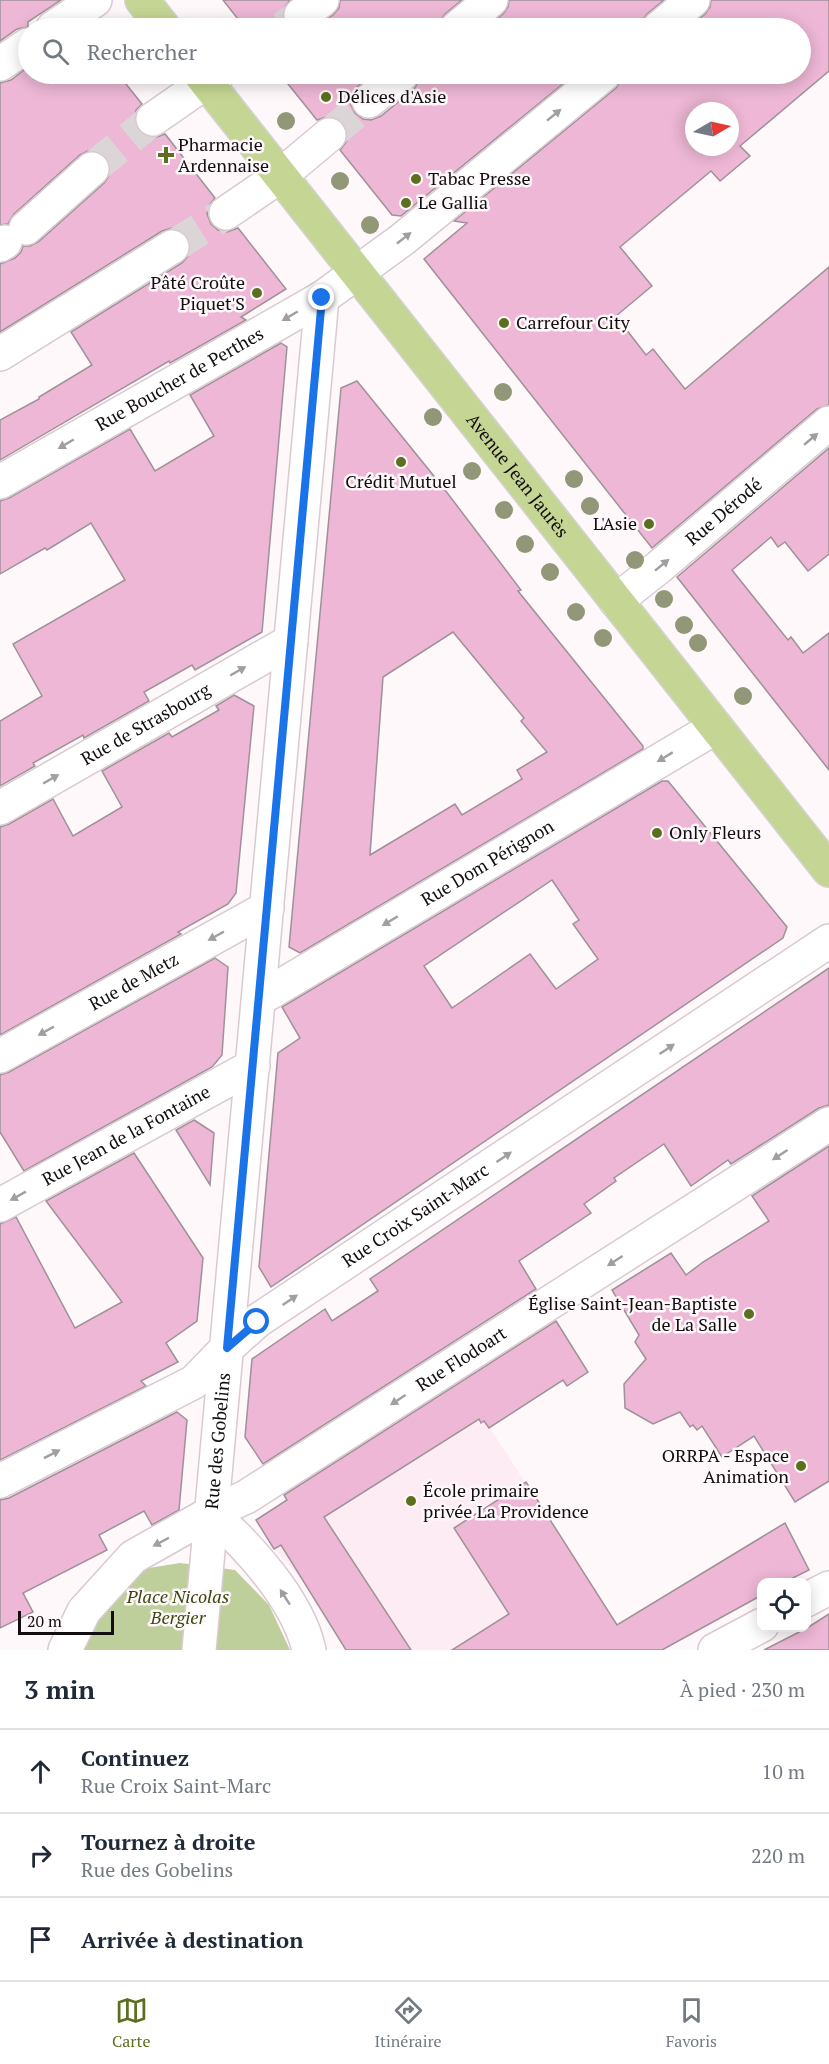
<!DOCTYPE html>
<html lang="fr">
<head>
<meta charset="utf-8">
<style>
	:root { --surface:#fff; --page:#f2f2f3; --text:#1f2937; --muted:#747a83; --line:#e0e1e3; --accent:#5b6f1e }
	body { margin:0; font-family:"PT Serif",serif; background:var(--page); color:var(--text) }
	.controls { position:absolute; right:18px; bottom:18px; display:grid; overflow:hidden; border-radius:12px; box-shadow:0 3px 15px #0003 }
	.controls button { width:54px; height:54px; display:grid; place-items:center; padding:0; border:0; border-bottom:2px solid var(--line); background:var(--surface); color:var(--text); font:30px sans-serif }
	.compass { position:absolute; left:685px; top:102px; width:54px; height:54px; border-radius:50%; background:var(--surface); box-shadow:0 3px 15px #0003; rotate:81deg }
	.scale { position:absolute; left:18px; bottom:15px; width:96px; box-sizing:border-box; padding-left:6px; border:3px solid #120d10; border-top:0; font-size:16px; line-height:21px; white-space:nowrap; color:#120d10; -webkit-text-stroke:4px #fef8fb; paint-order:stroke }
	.stop { position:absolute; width:18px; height:18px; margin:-14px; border:4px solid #1a73e8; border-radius:50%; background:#fff }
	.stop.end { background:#1a73e8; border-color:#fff; box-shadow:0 2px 6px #0008 }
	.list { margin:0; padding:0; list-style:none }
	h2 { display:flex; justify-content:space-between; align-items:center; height:78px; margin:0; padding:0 24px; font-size:26px }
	h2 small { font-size:20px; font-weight:400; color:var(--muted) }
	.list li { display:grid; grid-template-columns:39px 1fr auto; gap:18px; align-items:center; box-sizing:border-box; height:84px; padding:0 24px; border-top:2px solid var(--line) }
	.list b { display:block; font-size:22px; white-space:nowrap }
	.list p { margin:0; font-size:20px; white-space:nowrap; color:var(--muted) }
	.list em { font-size:20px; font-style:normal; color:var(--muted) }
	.icon { flex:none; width:33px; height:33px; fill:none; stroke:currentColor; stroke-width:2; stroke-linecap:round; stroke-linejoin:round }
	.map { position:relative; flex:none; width:829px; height:1650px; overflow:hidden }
	.search { position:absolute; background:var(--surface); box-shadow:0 3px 15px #0003; left:18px; right:18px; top:18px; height:66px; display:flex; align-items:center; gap:15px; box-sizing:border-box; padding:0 21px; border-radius:33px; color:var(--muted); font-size:22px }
	.sheet { height:330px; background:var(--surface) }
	nav { display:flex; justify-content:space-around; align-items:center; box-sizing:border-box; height:84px; border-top:2px solid var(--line); background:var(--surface); font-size:16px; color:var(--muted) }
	nav a { display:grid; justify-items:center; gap:3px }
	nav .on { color:var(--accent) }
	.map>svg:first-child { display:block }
	.built { fill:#feecf5 }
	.green { fill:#bfcf9c }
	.building { fill:#edb7d5; stroke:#9f9199; stroke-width:1.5; fill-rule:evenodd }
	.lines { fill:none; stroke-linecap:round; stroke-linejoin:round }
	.minor-tunnel { stroke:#dbd5d8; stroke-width:33; stroke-dasharray:33 16; stroke-linecap:butt }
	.minor-casing { stroke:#d9cad2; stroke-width:36 }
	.major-casing { stroke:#d4d3d4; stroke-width:36 }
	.minor { stroke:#fff; stroke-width:33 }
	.major { stroke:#c5d694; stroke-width:33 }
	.tree { fill:#929778 }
	.oneway { fill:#a09e9f }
	.route { stroke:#1a73e8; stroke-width:8 }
	.poi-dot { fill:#5b6f1e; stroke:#fef8fb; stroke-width:2 }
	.labels { text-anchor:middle; stroke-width:5; stroke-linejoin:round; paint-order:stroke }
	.poi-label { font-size:18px; fill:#120d10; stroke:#fef8fb; text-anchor:start }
	.street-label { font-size:18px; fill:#120d10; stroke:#fef8fb }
	.park-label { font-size:18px; font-style:italic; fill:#39470c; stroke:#fef8fb }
</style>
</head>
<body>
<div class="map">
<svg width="829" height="1650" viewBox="0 0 829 1650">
	<rect width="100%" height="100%" fill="#fef8fb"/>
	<path class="built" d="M463,1386L617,1625L578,1650H349L333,1623L304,1582L274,1549L256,1520Z"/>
	<path class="green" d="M180,1563L235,1570L269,1605L290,1650H78L92,1621L136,1570Z"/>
	<g class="building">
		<path d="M0,0H61L28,22V27L17,29L0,41Z"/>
		<path d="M223,0H290L284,8L282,16L289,28H245Z"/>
		<path d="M340,0H462L445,14L440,21L439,28H314L333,15L339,8Z"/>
		<path d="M509,0H664L647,14L642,21L641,28H486L503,14L508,7Z"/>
		<path d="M711,0H829V71L740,146L750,156L720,181L711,171L620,247L652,286L616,316L646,355L653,349L685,389L829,267V405L817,409L652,548L424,259L467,223L454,221L616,88L621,81L622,74H801V28H688L705,14L710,7ZM694,111H730V147H694Z"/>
		<path d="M28,67V74H118L142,104L136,110L134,120L138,130L144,136L154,138L165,134L215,198L209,205L207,214L211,224L218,230L227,232L238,228L286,289L241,317L246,320L170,363L169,361L0,460V420L39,399V397L92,365L71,332L182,263L188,256L191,247L188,238L181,231L172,228L162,231L0,332V264L15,258L21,252L23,246H30L38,242L104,183L110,174V165L106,156L97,151H88L80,155L14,214L8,224L0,225V83L11,80Z"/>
		<path d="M280,74H373L357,87L352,94L350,103L355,113L363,119L371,120L381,116L414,89L419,81L420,74H575L401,216L392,215L340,150L347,141V131L343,123L335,117H326L317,120Z"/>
		<path d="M281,343L287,347L262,632L195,670L192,665L144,692L149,701L84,738L83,735L33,763L35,766L0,786V721L42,696L13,644L125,580L91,523L47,550L45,548L0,574V501L9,498L130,429L155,471L214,436L190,395Z"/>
		<path d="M357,381L442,486L521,590L518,591L643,746V749L300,953L289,947L341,388ZM453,632L524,718L521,721L547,752L517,770L522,779L462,815L455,804L370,855L383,677Z"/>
		<path d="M829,448V554L808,571L785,542L778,547L771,537L732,570L788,640L791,637L803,653L829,633V770L677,577Z"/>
		<path d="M234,695L254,706L236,893L228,904L178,932L181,934L0,1035V827L9,824L53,799L73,836L122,807L102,771L169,733L172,737L219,710L216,706Z"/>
		<path d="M662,781H668L787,927L783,938L271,1287L259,1267L278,1053L300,1038L282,1007ZM552,880L579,920L573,924L598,959L556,989L530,954L452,1008L424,966Z"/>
		<path d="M215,958L228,967L222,1055L212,1067L24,1171L0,1132V1075L9,1072Z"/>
		<path d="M829,968V1105L819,1108L731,1164L728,1160L691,1186L664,1144L614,1178L616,1181L584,1204L591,1213L519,1261L536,1289L263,1464L245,1437L252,1359L325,1309L332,1321L378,1291L370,1279Z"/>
		<path d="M194,1120L214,1133L210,1185L176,1130Z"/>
		<path d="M829,1146V1481L795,1502L754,1436L722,1457L702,1426L697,1430L693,1425L690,1427L680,1412L653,1424L625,1408L624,1384L646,1359L635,1342L639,1335L612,1290L671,1253L686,1275L703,1262L769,1221L752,1196Z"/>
		<path d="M134,1153L203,1258L197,1321L166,1343L178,1362L141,1381L146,1386L0,1460V1224L16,1217L75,1328L122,1302L46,1201Z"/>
		<path d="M556,1321L588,1372L567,1386L563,1380L489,1428L484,1421L481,1423L479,1419L324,1517L411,1650H346L281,1545L274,1549L256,1520L287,1500L284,1495Z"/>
		<path d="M177,1412L187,1420L179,1510L152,1525L144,1511L99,1535L107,1550L23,1593L33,1612L0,1628V1500L9,1498Z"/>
		<path d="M526,1482L617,1625L785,1523L809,1570L785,1582H762V1595L662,1650H452L509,1614L454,1528Z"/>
		<path d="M829,1614V1650H764L807,1628Z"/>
	</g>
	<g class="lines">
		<g class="minor-tunnel">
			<path d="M283,28L301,15"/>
			<path d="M329,135L369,101"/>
			<path d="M92,169L153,119"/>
			<path d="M172,247L226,213"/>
		</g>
		<g class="minor-casing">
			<g id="minor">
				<path d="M301,15L322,0"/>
				<path d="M53,28L95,0"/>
				<path d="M457,28L491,0"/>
				<path d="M659,28L693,0"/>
				<path d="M0,64L28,45"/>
				<path d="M369,101L402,74"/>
				<path d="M153,119L218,74"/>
				<path d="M226,213L280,176L329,135"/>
				<path d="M26,228L92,169"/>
				<path d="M0,245L5,242"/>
				<path d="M0,354L172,247"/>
				<path id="s1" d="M0,482L322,298L403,239L604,74"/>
				<path id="s2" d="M616,601L659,567L829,423"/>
				<path id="s3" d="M0,808L291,641"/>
				<path id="s4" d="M259,999L716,727"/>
				<path id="s5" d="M0,1056L267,908"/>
				<path id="s6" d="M0,1205L253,1066"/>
				<path id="s7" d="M0,1481L194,1382L227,1348L257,1321L829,941"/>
				<path d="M211,1513C248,1546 298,1600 309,1650"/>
				<path d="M806,1600L829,1588"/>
				<path id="s8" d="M65,1650L84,1611L133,1557L211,1513L246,1497L829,1124"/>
				<path id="s9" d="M199,1650L322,298"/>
				<path d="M715,1650L762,1625"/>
			</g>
		</g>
		<g class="major-casing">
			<g id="major">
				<path d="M142,0L164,28"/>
				<path id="s10" d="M200,74L829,870"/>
			</g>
		</g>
		<use href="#minor" class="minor"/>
		<use href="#major" class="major"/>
	</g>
	<g class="tree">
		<circle cx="286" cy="121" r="9"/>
		<circle cx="340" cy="181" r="9"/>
		<circle cx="370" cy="225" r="9"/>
		<circle cx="503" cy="392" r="9"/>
		<circle cx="433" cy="417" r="9"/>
		<circle cx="472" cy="471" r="9"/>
		<circle cx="574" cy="479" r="9"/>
		<circle cx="590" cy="506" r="9"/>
		<circle cx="504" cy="510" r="9"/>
		<circle cx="525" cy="544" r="9"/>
		<circle cx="635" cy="560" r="9"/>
		<circle cx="550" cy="572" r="9"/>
		<circle cx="664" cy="599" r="9"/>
		<circle cx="576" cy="612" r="9"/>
		<circle cx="684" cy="625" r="9"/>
		<circle cx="603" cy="638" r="9"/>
		<circle cx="698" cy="643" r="9"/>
		<circle cx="743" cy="696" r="9"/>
	</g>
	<defs><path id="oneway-solid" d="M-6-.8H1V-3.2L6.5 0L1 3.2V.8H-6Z" transform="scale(1.5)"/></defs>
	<g class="oneway">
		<use href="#oneway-solid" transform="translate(554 115) rotate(-39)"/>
		<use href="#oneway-solid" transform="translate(404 238) rotate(-38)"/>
		<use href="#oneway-solid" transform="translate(290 316) rotate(150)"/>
		<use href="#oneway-solid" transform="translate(811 439) rotate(-40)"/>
		<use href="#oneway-solid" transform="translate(66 444) rotate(150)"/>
		<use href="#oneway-solid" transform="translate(662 565) rotate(-39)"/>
		<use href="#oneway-solid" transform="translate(238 671) rotate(-30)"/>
		<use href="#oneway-solid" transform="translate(665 757) rotate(149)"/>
		<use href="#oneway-solid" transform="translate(51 779) rotate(-30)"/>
		<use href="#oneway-solid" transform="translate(390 921) rotate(149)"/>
		<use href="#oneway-solid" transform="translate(216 936) rotate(151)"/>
		<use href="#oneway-solid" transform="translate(46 1031) rotate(151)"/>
		<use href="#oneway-solid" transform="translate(667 1049) rotate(-34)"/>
		<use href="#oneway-solid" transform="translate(780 1155) rotate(147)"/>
		<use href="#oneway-solid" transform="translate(504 1157) rotate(-34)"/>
		<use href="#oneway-solid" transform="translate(18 1196) rotate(151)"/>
		<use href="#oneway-solid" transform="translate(615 1261) rotate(147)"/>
		<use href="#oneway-solid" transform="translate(290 1300) rotate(-34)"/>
		<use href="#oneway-solid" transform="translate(398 1400) rotate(147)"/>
		<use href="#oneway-solid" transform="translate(52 1454) rotate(-27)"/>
		<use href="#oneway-solid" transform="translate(161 1542) rotate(152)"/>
		<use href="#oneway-solid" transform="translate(285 1597) rotate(-123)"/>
	</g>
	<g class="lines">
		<path class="route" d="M257,1322L227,1348L322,298"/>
	</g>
	<g class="poi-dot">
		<circle cx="326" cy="97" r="6"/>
		<path d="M163 146h6v6h6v6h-6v6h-6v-6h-6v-6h6z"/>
		<circle cx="416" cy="179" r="6"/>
		<circle cx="406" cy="203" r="6"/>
		<circle cx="257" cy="293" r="6"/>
		<circle cx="504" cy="323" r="6"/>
		<circle cx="401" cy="462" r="6"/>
		<circle cx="649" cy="524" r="6"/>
		<circle cx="657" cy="833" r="6"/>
		<circle cx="749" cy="1314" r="6"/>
		<circle cx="801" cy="1466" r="6"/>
		<circle cx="411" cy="1501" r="6"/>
	</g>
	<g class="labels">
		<g class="poi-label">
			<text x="338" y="103">Délices d'Asie</text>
			<text x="178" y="151">Pharmacie<tspan x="178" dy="21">Ardennaise</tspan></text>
			<text x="428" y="185">Tabac Presse</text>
			<text x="418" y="209">Le Gallia</text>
			<text x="245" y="289" text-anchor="end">Pâté Croûte<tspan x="245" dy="21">Piquet'S</tspan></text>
			<text x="516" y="329">Carrefour City</text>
			<text x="401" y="488" text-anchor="middle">Crédit Mutuel</text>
			<text x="637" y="530" text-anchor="end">L'Asie</text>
			<text x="669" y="839">Only Fleurs</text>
			<text x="737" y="1310" text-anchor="end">Église Saint-Jean-Baptiste<tspan x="737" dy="21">de La Salle</tspan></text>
			<text x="789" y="1462" text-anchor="end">ORRPA - Espace<tspan x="789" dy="21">Animation</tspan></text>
			<text x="423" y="1497">École primaire<tspan x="423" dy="21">privée La Providence</tspan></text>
		</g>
		<g class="street-label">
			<text dy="6" stroke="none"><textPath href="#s1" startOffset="207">Rue Boucher de Perthes</textPath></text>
			<text dy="6" stroke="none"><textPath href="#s10" startOffset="512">Avenue Jean Jaurès</textPath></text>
			<text dy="6" stroke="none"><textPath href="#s2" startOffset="140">Rue Dérodé</textPath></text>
			<text dy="6" stroke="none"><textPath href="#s3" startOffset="168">Rue de Strasbourg</textPath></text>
			<text dy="6" stroke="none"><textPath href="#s4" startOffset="266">Rue Dom Pérignon</textPath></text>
			<text dy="6" stroke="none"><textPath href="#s5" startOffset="153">Rue de Metz</textPath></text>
			<text dy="6" stroke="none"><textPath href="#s6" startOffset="144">Rue Jean de la Fontaine</textPath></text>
			<text dy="6" stroke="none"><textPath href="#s7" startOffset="496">Rue Croix Saint-Marc</textPath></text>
			<text dy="6" stroke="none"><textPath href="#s8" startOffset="500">Rue Flodoart</textPath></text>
			<text dy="6" stroke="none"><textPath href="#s9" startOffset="210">Rue des Gobelins</textPath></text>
		</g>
		<g class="park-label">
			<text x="178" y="1603">Place Nicolas<tspan x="178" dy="21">Bergier</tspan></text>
		</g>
	</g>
</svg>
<div class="controls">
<button><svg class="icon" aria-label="locate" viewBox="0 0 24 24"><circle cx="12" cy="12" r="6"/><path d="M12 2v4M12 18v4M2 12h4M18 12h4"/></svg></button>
</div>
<svg class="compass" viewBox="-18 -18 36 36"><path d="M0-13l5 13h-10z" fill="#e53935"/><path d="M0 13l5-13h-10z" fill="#747a83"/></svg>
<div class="scale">20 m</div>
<div class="stop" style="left:257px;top:1322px"></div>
<div class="stop end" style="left:322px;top:298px"></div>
<div class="search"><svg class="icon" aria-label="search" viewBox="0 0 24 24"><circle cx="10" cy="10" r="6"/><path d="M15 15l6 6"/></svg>Rechercher</div>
</div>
<section class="sheet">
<h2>3 min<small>À pied · 230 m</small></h2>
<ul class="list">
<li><svg class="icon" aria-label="ahead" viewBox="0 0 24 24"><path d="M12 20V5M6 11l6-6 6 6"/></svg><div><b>Continuez</b><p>Rue Croix Saint-Marc</p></div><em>10 m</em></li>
<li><svg class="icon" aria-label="right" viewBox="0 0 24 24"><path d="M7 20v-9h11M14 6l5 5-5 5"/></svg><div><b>Tournez à droite</b><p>Rue des Gobelins</p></div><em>220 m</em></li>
<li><svg class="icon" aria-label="arrive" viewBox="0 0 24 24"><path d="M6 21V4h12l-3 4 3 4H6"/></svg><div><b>Arrivée à destination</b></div></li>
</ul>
</section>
<nav>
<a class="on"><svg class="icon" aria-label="map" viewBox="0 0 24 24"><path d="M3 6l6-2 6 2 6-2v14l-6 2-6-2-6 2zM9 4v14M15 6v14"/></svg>Carte</a>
<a><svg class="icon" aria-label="directions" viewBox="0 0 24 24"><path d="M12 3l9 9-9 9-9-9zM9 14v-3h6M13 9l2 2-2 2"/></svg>Itinéraire</a>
<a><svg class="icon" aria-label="saved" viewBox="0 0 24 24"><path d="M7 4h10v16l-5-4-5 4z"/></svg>Favoris</a>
</nav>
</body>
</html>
